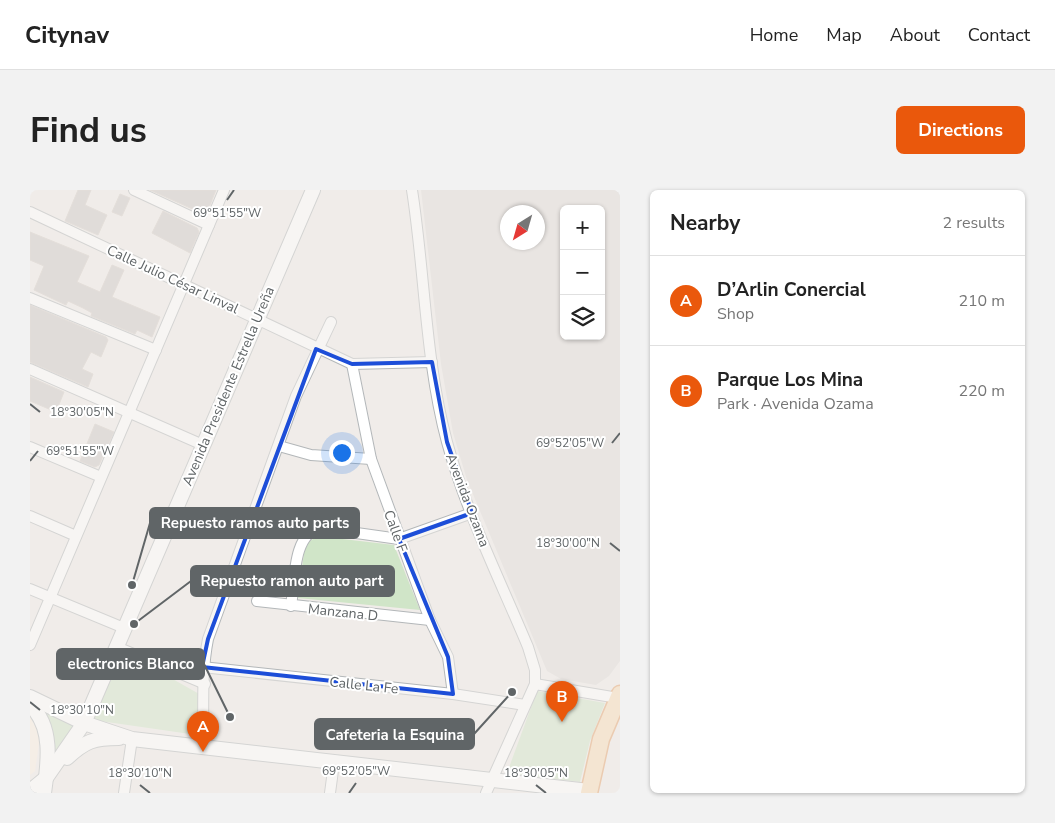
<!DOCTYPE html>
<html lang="en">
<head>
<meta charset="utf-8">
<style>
	:root { --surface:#fff; --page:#f2f2f2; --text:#222; --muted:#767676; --line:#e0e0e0; --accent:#ea580c }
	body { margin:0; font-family:"Nunito Sans",sans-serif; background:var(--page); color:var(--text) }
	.controls { position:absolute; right:15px; top:15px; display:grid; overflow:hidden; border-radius:8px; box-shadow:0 1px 4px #0004 }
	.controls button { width:45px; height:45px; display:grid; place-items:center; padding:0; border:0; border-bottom:1px solid var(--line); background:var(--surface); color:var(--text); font:25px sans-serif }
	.compass { position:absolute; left:470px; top:15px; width:45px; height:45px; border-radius:50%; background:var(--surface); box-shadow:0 1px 4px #0004; rotate:217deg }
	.you { position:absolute; left:311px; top:262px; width:18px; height:18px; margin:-12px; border:4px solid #fff; border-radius:50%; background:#1a73e8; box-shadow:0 0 0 8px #1a73e833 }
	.badge { display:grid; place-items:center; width:32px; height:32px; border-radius:50%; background:var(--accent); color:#fff; font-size:16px; font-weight:700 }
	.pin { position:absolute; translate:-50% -41px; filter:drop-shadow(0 1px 2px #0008) }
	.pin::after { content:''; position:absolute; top:26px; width:18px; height:15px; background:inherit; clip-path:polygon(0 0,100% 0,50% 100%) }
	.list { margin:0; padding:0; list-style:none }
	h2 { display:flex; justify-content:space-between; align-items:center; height:65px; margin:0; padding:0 20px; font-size:21px }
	h2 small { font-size:16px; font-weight:400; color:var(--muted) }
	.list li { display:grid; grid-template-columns:32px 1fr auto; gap:15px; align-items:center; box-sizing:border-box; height:90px; padding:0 20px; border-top:1px solid var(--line) }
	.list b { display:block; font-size:19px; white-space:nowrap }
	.list p { margin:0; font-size:16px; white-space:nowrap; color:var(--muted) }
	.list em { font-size:16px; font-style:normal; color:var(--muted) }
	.icon { flex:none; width:28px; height:28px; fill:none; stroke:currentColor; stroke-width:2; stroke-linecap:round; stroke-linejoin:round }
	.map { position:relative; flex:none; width:590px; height:603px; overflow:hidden; border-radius:8px }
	header { display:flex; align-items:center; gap:30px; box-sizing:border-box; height:70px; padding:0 25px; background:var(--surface); border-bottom:1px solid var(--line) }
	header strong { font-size:24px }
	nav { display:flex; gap:28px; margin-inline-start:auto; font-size:18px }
	.intro { display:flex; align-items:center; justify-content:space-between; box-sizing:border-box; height:120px; padding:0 30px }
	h1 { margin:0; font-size:35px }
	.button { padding:12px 22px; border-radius:8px; background:var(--accent); color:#fff; font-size:18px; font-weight:700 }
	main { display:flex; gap:30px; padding:0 30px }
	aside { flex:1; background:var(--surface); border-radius:8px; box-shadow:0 1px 4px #0004 }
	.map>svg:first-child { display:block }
	.commercial { fill:#fbefe2 }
	.industrial { fill:#dfdcda; fill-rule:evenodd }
	.green { fill:#d0e5c8 }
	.building { fill:#ccc7c5; stroke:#d4cdc7 }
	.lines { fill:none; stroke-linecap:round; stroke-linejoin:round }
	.street-casing { stroke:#b3b7b9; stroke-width:12 }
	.secondary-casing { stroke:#b2b7b9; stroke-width:16 }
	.primary-casing { stroke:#e4a36d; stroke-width:19 }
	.street { stroke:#fff; stroke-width:10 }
	.secondary { stroke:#fff; stroke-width:14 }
	.primary { stroke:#f8dbb6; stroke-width:16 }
	.marked { fill:none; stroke:#1d4ed8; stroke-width:4; stroke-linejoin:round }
	.ticks { fill:none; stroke:#606567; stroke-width:2 }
	.labels { text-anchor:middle; stroke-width:4; stroke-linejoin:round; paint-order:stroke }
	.street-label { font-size:14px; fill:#606567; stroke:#fff }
	.ticks-label { font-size:12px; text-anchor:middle; fill:#606567; stroke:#fff; stroke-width:4; stroke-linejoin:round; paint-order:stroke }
	.leader { fill:none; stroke:#606567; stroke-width:2 }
	.callout-dot { fill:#606567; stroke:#fff; stroke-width:2 }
	.callout { fill:#606567; stroke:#606567; stroke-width:2 }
	.callout-label { font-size:15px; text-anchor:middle; font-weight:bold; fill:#fff }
</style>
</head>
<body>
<header>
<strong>Citynav</strong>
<nav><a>Home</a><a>Map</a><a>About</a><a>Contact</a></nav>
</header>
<div class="intro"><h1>Find us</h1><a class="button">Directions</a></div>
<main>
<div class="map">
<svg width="590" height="603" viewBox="0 0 590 603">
	<rect width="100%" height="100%" fill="#f0ece9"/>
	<path class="commercial" d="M0,527L10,546L5,581L0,585Z"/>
	<path class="industrial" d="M391,0H590V471L579,486L566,495L531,489L517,481L437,290L423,243L411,174ZM534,19H571V146H534ZM478,22H508V52H478Z"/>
	<g class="green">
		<path d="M287,346L364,355L390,420L268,408L275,355Z"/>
		<path d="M93,461L171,505L167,545L63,530Z"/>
		<path d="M507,501L575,513L560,551L550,592L477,583Z"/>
		<path d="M5,514L46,535L24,566C23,545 22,528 5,514Z"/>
	</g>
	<g class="building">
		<path d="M48,0H61L55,15L77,25L68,45L35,31Z"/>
		<path d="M120,0H186L176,25Z"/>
		<path d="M90,4L100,8L92,26L82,22Z"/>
		<path d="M133,21L167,38L169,42L160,63L122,43Z"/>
		<path d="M0,42L59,66L47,92L70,102L82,75L94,80L82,107L130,127L122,147L107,140L105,144L61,126L62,123L53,118L38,111L36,115L4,100L14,76L0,70Z"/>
		<path d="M0,115L76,147L78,150L71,167L61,162L52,179L63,184L58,197L0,172Z"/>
		<path d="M0,187L34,202L26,222L0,211Z"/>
		<path d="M65,234L84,242L69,275L65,277L50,271Z"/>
	</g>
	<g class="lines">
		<g class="street-casing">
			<g id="street">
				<path d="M104,0L179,35"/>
				<path d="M382,0C395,83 395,170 417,252C436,322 470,390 498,457L505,480V494L456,603"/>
				<path d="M0,22L322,174L402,172"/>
				<path d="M0,108L126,160"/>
				<path d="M322,174L341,269L400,430L418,467L423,504"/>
				<path d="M0,179L173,255"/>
				<path d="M249,256L281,265L341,269"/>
				<path d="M0,257L71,287"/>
				<path d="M0,326L46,346"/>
				<path d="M0,399L94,438"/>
				<path d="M227,411L400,430"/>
				<path d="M261,416C265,393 262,342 291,338L369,349L442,323"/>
				<path d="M0,455L194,0"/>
				<path d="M87,457L175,494"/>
				<path d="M172,477L423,504L495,515"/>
				<path d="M505,494L588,508"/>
				<path d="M173,557C174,521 171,484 178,449L266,206L301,132"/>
				<path d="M94,603L102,549"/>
				<path d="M300,603L304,573"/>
			</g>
		</g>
		<g class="secondary-casing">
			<g id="secondary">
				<path d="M0,507L54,533L102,549L559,601"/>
				<path d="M0,515C24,537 18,574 14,603"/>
				<path d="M37,568C55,551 64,548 89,548"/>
				<path d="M0,601L16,588L54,533L283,0"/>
			</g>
		</g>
		<g class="primary-casing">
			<path id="primary" d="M559,603L571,549L590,504"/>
		</g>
		<use href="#street" class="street"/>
		<use href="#secondary" class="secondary"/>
		<use href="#primary" class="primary"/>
	</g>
	<path d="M0 0H590V603H0ZM286,159L322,174L402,172L417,252L442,323L369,349L418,467L423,504L172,477L178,449Z" fill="#f0ece9" fill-opacity=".55" fill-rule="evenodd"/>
	<path class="marked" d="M286,159L322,174L402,172L417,252L442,323L369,349L418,467L423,504L172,477L178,449Z"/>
	<path class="ticks" d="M197,10L204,0M0,214L10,222M582,253L590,243M0,271L8,261M580,353L590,361M0,512L10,520M110,595L120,603M506,595L516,603M319,603L326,593"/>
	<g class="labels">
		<g class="street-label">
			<text transform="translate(143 89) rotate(25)" y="5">Calle Julio César Linval</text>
			<text transform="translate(198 196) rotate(-67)" y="5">Avenida Presidente Estrella Ureña</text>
			<text transform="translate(438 310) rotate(69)" y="5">Avenida Ozama</text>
			<text transform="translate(366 341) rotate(70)" y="5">Calle F</text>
			<text transform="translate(313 422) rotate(6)" y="5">Manzana D</text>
			<text transform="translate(334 495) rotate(6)" y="5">Calle La Fe</text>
		</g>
	</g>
	<g class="ticks-label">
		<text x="197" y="27">69°51'55"W</text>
		<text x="52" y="226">18°30'05"N</text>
		<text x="540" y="257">69°52'05"W</text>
		<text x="50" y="265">69°51'55"W</text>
		<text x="538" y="357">18°30'00"N</text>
		<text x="52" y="524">18°30'10"N</text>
		<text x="326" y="585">69°52'05"W</text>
		<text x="110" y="587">18°30'10"N</text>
		<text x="506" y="587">18°30'05"N</text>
	</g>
	<path class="leader" d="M102 395L120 333M104 434L161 391M200 527L174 474M482 502L444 544"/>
	<g class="callout-dot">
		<circle cx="102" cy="395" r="5"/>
		<circle cx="104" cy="434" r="5"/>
		<circle cx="200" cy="527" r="5"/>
		<circle cx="482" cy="502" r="5"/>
	</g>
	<g class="callout">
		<rect x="120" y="318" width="209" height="30" rx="5"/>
		<rect x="161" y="376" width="203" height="30" rx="5"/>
		<rect x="27" y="459" width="147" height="30" rx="5"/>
		<rect x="285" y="529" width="159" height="30" rx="5"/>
	</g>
	<g class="callout-label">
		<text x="225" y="338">Repuesto ramos auto parts</text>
		<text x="262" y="396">Repuesto ramon auto part</text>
		<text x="101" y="479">electronics Blanco</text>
		<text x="365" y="550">Cafeteria la Esquina</text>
	</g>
</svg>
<div class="controls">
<button>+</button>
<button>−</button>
<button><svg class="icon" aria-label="layers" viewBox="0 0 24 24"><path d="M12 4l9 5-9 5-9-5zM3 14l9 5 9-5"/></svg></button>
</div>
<svg class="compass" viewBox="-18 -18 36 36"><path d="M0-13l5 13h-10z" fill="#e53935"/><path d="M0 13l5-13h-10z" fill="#767676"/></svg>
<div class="you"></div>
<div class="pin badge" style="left:173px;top:562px">A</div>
<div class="pin badge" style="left:532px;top:532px">B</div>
</div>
<aside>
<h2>Nearby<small>2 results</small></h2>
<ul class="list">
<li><span class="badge">A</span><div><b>D’Arlin Conercial</b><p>Shop</p></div><em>210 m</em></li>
<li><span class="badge">B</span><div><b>Parque Los Mina</b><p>Park · Avenida Ozama</p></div><em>220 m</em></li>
</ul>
</aside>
</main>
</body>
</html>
